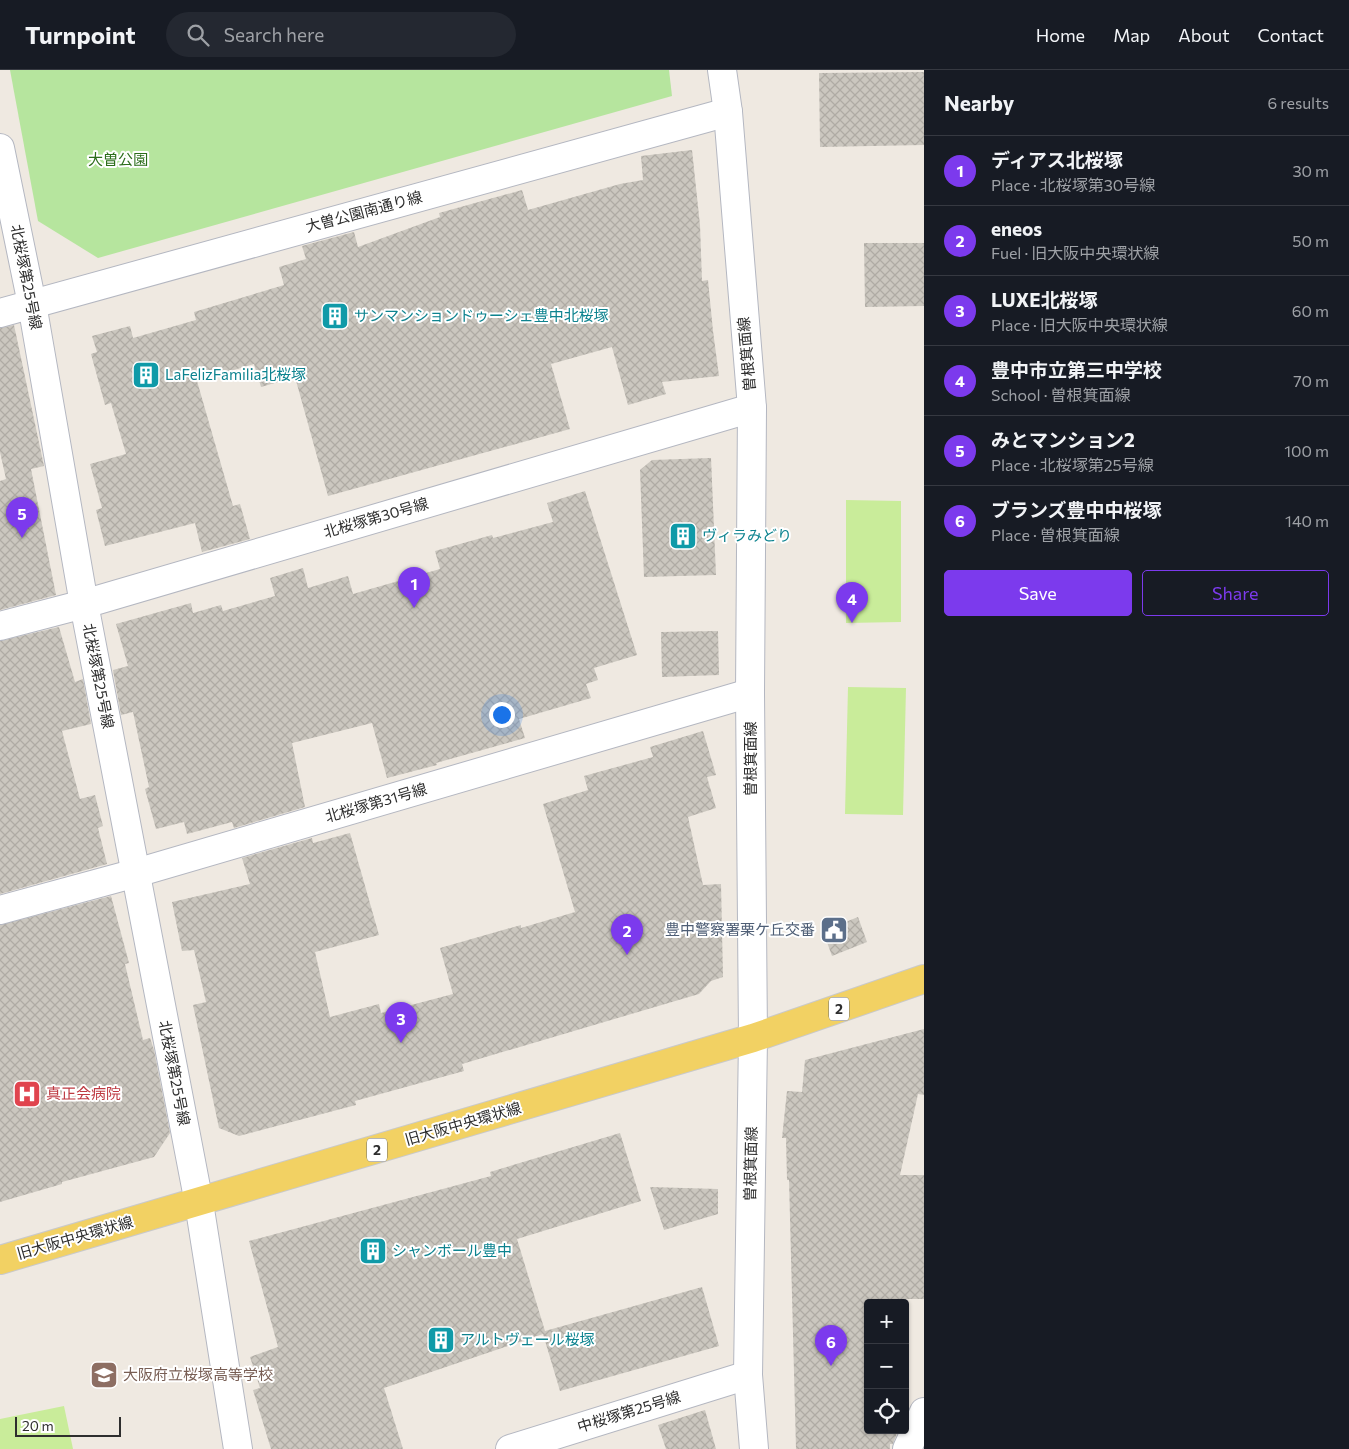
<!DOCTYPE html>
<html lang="en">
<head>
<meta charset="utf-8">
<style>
	:root { --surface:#171b24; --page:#242831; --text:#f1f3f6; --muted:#9ea1a6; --line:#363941; --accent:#7c3aed }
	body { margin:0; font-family:Commissioner,"Noto Sans JP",sans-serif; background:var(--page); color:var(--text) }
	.controls { position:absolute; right:15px; bottom:15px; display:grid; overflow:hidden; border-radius:5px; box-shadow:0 1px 4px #0004 }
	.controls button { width:45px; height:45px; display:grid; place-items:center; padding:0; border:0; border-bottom:1px solid var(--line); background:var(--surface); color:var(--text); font:25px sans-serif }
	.scale { position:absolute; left:15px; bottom:12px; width:106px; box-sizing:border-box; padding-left:5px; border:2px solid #2e2e2e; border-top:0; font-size:14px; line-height:18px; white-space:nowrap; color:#2e2e2e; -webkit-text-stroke:4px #fff; paint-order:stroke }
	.you { position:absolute; left:501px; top:644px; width:18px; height:18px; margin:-12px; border:4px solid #fff; border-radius:50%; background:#1a73e8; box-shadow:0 0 0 8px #1a73e833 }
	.badge { display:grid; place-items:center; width:32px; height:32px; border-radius:50%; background:var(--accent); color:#fff; font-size:16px; font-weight:700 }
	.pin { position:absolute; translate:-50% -41px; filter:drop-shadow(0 1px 2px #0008) }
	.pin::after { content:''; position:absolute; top:26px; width:18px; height:15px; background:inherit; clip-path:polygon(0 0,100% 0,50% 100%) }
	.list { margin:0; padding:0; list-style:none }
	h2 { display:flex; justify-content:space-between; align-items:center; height:65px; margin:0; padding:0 20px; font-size:21px }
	h2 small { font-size:16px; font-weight:400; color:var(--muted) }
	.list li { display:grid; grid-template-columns:32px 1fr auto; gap:15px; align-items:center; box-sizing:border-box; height:70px; padding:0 20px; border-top:1px solid var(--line) }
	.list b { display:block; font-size:19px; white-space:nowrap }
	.list p { margin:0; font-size:16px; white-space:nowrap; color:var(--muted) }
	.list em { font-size:16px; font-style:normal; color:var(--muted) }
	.actions { display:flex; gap:10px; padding:15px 20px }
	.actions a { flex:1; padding:11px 0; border:1px solid var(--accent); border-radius:5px; text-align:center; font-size:18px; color:var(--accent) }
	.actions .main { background:var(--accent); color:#fff }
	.icon { flex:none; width:28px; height:28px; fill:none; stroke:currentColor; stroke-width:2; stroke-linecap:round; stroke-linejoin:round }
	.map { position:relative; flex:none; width:924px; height:1379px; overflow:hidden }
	header { display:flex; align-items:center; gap:30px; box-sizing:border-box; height:70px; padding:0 25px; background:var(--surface); border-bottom:1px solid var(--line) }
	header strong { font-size:24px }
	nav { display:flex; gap:28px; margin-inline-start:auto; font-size:18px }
	.search { width:350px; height:45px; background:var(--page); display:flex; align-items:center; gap:12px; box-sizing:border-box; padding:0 18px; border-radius:28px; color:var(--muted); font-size:19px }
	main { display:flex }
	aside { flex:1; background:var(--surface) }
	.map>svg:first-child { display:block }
	.park { fill:#b6e59e }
	.pitch { fill:#c9ec9a }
	.building { fill:url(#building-cross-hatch) }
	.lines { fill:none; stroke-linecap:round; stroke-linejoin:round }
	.minor-casing { stroke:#b4b7c1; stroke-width:30 }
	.major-casing { stroke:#c9c9c9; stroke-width:30 }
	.minor { stroke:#fff; stroke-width:28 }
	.major { stroke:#f2d163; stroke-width:28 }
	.labels { text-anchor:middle; stroke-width:4; stroke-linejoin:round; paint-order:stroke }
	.shield { fill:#fff; stroke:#6d6d6d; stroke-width:1 }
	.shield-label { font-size:14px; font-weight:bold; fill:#2e2e2e }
	.park-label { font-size:15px; fill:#2c6e1b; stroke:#fff }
	.street-label { font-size:15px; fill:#2e2e2e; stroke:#fff }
	.culture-label { font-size:15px; fill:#0d838f; stroke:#fff; text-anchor:start }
	.service-label { font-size:15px; fill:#4e5e75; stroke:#fff; text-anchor:end }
	.health-label { font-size:15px; fill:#be3a42; stroke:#fff; text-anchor:start }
	.education-label { font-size:15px; fill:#785e54; stroke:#fff; text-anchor:start }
</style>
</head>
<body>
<header>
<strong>Turnpoint</strong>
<div class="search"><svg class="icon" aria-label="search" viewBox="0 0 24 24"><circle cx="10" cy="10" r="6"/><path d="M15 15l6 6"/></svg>Search here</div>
<nav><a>Home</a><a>Map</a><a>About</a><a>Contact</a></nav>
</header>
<main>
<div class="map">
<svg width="924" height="1379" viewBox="0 0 924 1379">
	<defs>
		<pattern id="building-cross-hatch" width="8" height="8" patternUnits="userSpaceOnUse" patternTransform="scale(1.25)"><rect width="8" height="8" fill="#cbc7bf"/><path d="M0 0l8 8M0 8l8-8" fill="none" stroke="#afaba4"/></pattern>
	</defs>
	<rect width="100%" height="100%" fill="#efe9e1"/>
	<path class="park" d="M10,0H669L672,26L98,188L38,151Z"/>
	<g class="pitch">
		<path d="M846,430L901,431V552L846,553Z"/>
		<path d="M848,617L906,618L903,745L845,744Z"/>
		<path d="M64,1336L73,1379H0V1349Z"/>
	</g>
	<g class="building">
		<path d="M924,2V75L820,77L819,3Z"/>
		<path d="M692,80L700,155L702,211L708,210L713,261L719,306L662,312L666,324L628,335L612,277L551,294L570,359L328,426L295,307L261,317L254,294L197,311L233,436L240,434L250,469L202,482L195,453L105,476L96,440L102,438L90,394L126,384L111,333L105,335L91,284L97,282L92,266L130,256L133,268L196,250L194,242L284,215L279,197L306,189L302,176L354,162L358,177L440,147L439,143L522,120L528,140L620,114L643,110L641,86Z"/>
		<path d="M864,173H924V236L865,237Z"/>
		<path d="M14,255L44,396L31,399L56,525L0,540V411L6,409L0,382V258Z"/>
		<path d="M711,388L716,505L644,507L640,400L652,390Z"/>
		<path d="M585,421L637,585L594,598L598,610L586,614L591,628L519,649L525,668L436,693L437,695L387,708L372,653L292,673L305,737L234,758L232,752L187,764L184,752L156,759L145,719L149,717L133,642L121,645L113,600L128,596L116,554L191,533L193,543L221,535L223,541L275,526L270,508L303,498L308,518L348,506L353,524L440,499L435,481L492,465L493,468L553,452L547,433Z"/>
		<path d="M59,557L75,612L83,609L91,654L62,661L80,729L95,725L103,756L98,758L107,794L0,824V571Z"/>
		<path d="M718,561L719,605L662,607L661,562Z"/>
		<path d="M703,661L716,705L707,707L716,738L688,747L703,815L721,814L723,907L711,911L699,924L462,994L464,1001L355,1031L356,1035L239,1066L219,1058L193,935L206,932L194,880L182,881L172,832L250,814L242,788L312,768L313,773L350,763L379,865L315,882L330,947L379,934L381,943L453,924L440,878L521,855V858L575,842L543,734L588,720L584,706L653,687L650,677Z"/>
		<path d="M111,826L129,893L125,894L143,970L150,968L154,980L170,1063L154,1087L62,1112V1114L0,1132V855Z"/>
		<path d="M858,847L867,872L832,886L823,861Z"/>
		<path d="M924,959V1025L918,1024L900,1105H924V1229H887V1233H868V1360H898L893,1374H890V1379H796L789,1110H787L786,1068H782L787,1021L802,1022L805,990Z"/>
		<path d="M620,1063L641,1131L517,1169L545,1261L702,1217L719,1276L560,1321L543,1264L384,1318L403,1379H271L253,1320L260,1318L250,1287L278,1277L249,1171L491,1106L490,1102Z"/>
		<path d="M650,1117L718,1119V1144L664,1160Z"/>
		<path d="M705,1340L716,1379H666L658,1355Z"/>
	</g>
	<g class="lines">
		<g class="minor-casing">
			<g id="minor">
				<path d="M722,0L728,42L752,338L750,623L753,968L748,1305L754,1379"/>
				<path d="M0,78L32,234L84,534L199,1133L238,1379"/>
				<path d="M0,243L728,42"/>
				<path d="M0,556L84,534L752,338"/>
				<path d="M0,840L136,803L750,623"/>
				<path d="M510,1379L748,1305"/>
				<path d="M907,1379L924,1342"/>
			</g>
		</g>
		<g class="major-casing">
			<path id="major" d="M0,1190L753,968L924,909"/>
		</g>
		<use href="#minor" class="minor"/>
		<use href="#major" class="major"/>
	</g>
	<defs>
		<g id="building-square" transform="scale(1.4375)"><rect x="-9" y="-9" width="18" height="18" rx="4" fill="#0f9aa8" stroke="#fff"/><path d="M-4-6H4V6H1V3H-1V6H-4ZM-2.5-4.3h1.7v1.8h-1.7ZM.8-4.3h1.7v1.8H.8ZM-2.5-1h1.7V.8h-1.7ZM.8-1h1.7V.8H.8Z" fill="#fff"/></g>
		<g id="civic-square" transform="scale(1.4375)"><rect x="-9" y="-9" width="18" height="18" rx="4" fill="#5c6f8a" stroke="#fff"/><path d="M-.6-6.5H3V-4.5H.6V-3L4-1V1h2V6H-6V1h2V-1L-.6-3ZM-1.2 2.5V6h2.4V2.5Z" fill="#fff"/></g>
		<g id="hospital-square" transform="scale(1.4375)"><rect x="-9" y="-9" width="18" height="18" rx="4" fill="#e0444e" stroke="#fff"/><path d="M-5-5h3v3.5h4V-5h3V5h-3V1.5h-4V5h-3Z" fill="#fff"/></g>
		<g id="school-square" transform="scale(1.4375)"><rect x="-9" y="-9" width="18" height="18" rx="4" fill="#8d6e63" stroke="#fff"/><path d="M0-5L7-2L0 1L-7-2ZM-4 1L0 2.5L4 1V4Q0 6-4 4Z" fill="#fff"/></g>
	</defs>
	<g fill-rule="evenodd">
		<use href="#building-square" x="335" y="246"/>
		<use href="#building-square" x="146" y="305"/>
		<use href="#building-square" x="683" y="466"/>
		<use href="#civic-square" x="834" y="860"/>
		<use href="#hospital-square" x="27" y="1024"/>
		<use href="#building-square" x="373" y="1181"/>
		<use href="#building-square" x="441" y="1270"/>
		<use href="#school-square" x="104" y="1305"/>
	</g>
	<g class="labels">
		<g class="shield">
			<rect x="829" y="927.5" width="20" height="23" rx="4"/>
			<rect x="367" y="1068.5" width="20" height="23" rx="4"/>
		</g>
		<g class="shield-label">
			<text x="839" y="944">2</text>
			<text x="377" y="1085">2</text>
		</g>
		<g class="park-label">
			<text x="118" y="95">大曽公園</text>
		</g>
		<g class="street-label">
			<text transform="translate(364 142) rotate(-15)" y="5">大曽公園南通り線</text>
			<text transform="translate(26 207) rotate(79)" y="5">北桜塚第25号線</text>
			<text transform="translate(747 284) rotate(-95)" y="5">曽根箕面線</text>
			<text transform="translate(376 448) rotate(-16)" y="5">北桜塚第30号線</text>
			<text transform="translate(98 606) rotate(79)" y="5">北桜塚第25号線</text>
			<text transform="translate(751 689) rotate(-90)" y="5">曽根箕面線</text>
			<text transform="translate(376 733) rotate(-16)" y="5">北桜塚第31号線</text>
			<text transform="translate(174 1003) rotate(79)" y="5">北桜塚第25号線</text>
			<text transform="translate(463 1054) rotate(-16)" y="5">旧大阪中央環状線</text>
			<text transform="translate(751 1094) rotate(-89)" y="5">曽根箕面線</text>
			<text transform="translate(75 1168) rotate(-16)" y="5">旧大阪中央環状線</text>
			<text transform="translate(629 1342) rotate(-17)" y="5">中桜塚第25号線</text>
		</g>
		<g class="culture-label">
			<text x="354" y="251">サンマンションドゥーシェ豊中北桜塚</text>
			<text x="165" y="310">LaFelizFamilia北桜塚</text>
			<text x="702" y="471">ヴィラみどり</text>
			<text x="392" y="1186">シャンボール豊中</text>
			<text x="460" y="1275">アルトヴェール桜塚</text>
		</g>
		<g class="service-label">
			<text x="815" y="865">豊中警察署栗ケ丘交番</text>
		</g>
		<g class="health-label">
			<text x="46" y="1029">真正会病院</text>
		</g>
		<g class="education-label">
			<text x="123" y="1310">大阪府立桜塚高等学校</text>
		</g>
	</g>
</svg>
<div class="controls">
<button>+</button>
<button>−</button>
<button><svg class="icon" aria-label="locate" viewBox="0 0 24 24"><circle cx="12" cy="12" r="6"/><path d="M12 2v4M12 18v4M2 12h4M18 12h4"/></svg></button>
</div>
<div class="scale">20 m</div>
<div class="you"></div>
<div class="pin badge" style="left:414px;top:538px">1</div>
<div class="pin badge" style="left:627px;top:885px">2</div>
<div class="pin badge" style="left:401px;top:973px">3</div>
<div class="pin badge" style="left:852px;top:553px">4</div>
<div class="pin badge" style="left:22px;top:468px">5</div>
<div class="pin badge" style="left:831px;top:1296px">6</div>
</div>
<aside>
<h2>Nearby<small>6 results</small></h2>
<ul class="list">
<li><span class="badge">1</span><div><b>ディアス北桜塚</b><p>Place · 北桜塚第30号線</p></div><em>30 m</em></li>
<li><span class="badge">2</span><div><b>eneos</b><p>Fuel · 旧大阪中央環状線</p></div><em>50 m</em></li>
<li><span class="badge">3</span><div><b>LUXE北桜塚</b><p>Place · 旧大阪中央環状線</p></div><em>60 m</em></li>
<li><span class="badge">4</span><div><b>豊中市立第三中学校</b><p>School · 曽根箕面線</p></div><em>70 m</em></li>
<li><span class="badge">5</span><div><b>みとマンション2</b><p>Place · 北桜塚第25号線</p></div><em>100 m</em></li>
<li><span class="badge">6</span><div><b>ブランズ豊中中桜塚</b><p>Place · 曽根箕面線</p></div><em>140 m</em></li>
</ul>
<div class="actions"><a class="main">Save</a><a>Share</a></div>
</aside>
</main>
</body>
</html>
